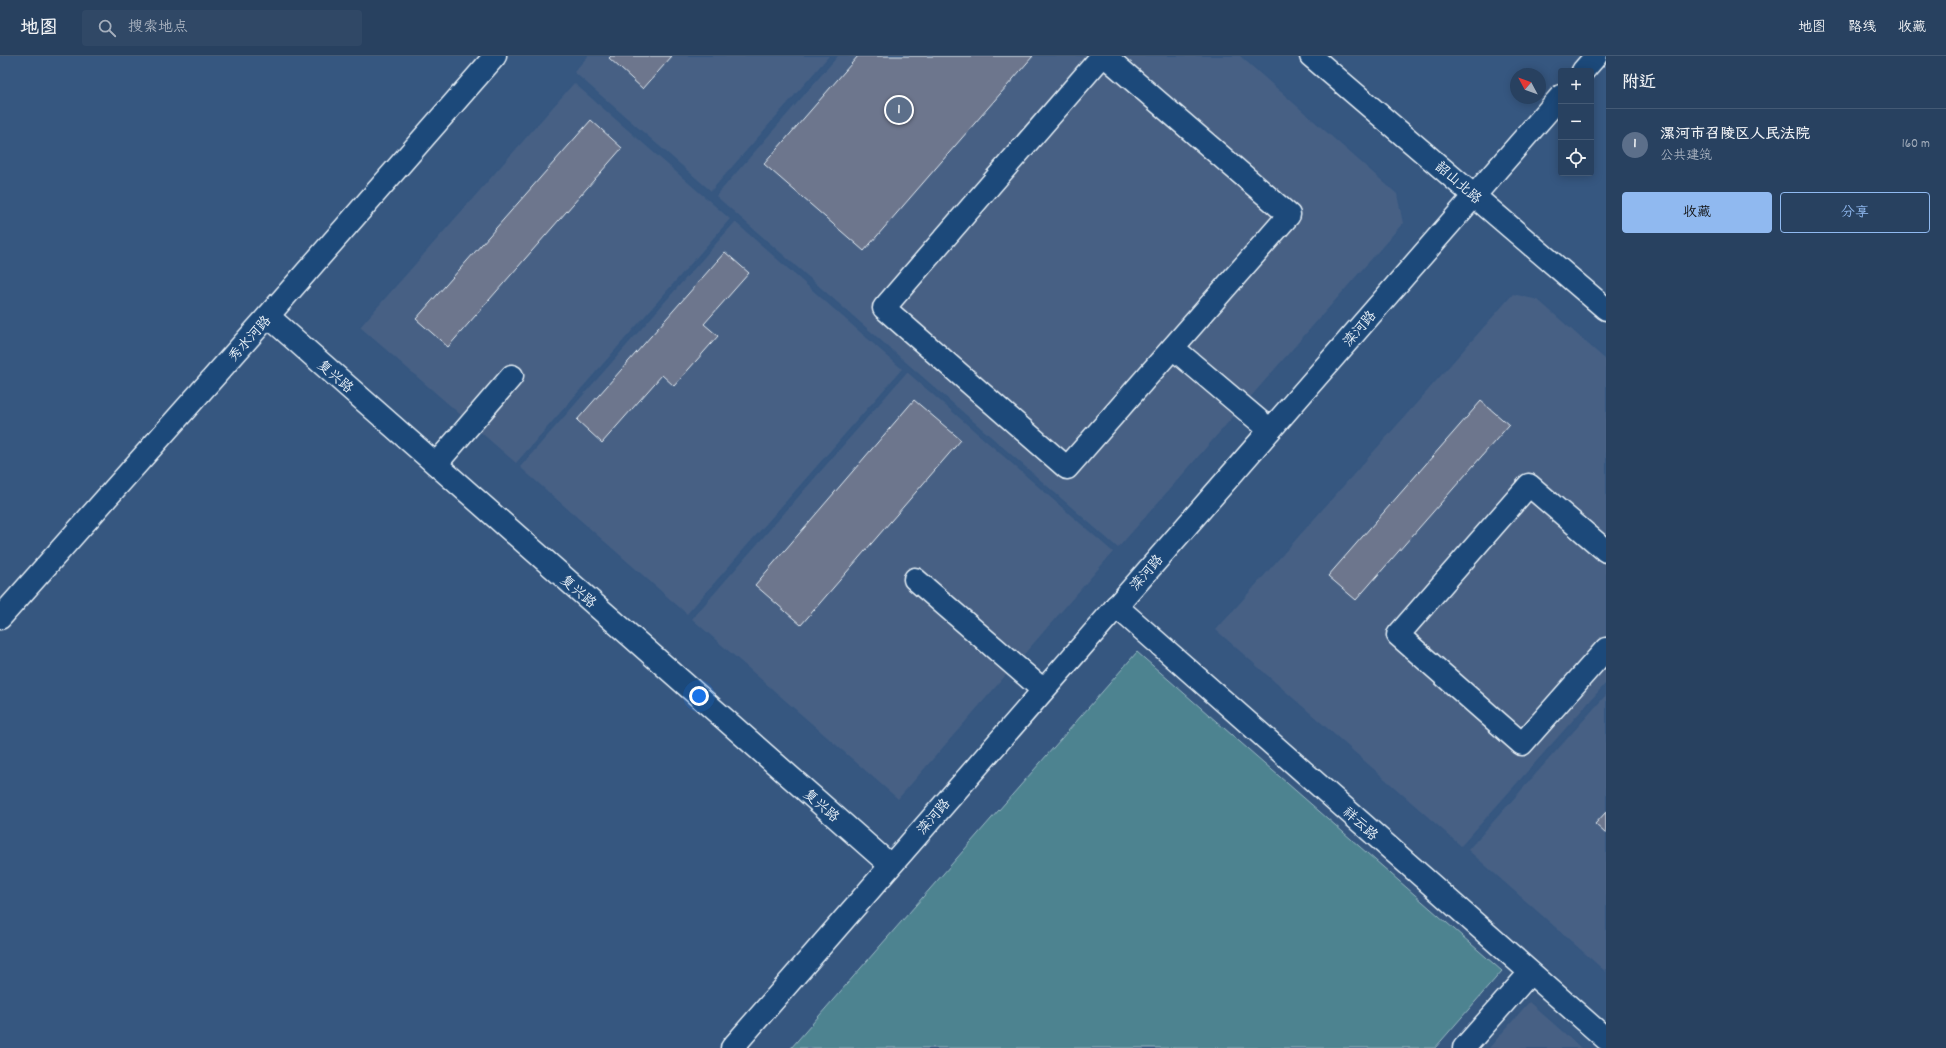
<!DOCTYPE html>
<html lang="zh">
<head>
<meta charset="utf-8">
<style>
	:root { --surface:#284160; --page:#304866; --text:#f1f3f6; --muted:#a5afbd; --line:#445a75; --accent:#90b9f0 }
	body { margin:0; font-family:Dekko,"LXGW WenKai TC",sans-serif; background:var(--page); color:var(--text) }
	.controls { position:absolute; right:12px; top:12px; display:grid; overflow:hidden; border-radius:4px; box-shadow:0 2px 10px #0003 }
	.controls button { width:36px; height:36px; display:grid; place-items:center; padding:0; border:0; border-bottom:1px solid var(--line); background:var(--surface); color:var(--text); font:20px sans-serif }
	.compass { position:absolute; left:1510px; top:12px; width:36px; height:36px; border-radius:50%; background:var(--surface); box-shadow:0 2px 10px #0003; rotate:311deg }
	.you { position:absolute; left:699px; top:640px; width:14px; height:14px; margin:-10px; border:3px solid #fff; border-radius:50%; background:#1a73e8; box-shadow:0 0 0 6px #1a73e833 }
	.badge { display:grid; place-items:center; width:26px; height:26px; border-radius:50%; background:var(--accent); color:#fff; font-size:13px; font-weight:700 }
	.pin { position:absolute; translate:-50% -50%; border:2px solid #fff; box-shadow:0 1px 4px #0006 }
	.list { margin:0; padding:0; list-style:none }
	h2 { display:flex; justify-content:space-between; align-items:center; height:52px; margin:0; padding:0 16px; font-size:17px }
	h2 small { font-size:13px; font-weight:400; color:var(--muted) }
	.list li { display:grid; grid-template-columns:26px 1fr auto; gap:12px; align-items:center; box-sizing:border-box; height:72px; padding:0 16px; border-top:1px solid var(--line) }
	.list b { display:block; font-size:15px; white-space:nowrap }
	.list p { margin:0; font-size:13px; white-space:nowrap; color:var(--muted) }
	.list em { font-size:13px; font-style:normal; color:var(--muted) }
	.actions { display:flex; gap:8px; padding:12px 16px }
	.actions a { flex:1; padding:9px 0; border:1px solid var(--accent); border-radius:4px; text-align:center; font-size:14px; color:var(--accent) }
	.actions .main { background:var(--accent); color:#111 }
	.icon { flex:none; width:22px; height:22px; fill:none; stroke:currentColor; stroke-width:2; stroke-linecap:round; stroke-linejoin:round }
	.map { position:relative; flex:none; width:1606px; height:992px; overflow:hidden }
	header { display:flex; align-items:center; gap:24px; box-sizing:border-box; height:56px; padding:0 20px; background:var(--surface); border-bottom:1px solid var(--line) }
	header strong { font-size:19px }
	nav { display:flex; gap:22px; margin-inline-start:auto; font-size:14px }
	.search { width:280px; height:36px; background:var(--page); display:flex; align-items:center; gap:10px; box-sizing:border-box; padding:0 14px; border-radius:4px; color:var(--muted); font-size:15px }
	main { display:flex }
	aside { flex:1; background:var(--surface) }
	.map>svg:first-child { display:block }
	.built { fill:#466084 }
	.green { fill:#4e8390; stroke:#9bbac4 }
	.building { fill:#6d768d; stroke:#e8f1f8 }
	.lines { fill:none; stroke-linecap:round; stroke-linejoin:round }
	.minor-casing { stroke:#e8f1f8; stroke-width:25 }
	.minor { stroke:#1f4a7a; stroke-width:22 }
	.labels { text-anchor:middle; stroke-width:3; stroke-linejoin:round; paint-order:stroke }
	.street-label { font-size:14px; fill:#e8f1f8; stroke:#1f4a7a }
</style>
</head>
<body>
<header>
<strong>地图</strong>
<div class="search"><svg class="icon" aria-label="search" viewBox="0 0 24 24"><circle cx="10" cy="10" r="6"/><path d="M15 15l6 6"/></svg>搜索地点</div>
<nav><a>地图</a><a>路线</a><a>收藏</a></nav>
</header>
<main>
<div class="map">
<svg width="1606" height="992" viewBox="0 0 1606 992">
	<rect width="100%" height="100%" fill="#365780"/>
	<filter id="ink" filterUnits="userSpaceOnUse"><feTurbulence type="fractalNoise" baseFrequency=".025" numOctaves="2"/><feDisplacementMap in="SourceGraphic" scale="8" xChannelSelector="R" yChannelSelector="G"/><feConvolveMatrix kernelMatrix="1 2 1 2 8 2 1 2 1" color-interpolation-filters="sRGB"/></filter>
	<g filter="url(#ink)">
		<g class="built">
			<path d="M588,0H829L711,135L574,16Z"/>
			<path d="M838,0H1240L1397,138L1403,167L1118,492L716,140Z"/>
			<path d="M574,27L730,163L516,407L360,271Z"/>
			<path d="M735,166L902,313L687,558L520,411Z"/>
			<path d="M1513,238L1538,244L1606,304V627L1461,790L1216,574Z"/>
			<path d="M907,316L1113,496L898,743L692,563Z"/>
			<path d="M1606,639V916L1468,794Z"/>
			<path d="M1529,946L1581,992H1489Z"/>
		</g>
		<path class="green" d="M1137,596L1502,915L1435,992H791Z"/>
		<g class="building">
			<path d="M611,0H672L643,33L609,2Z"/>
			<path d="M858,0H1033L864,195L764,108Z"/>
			<path d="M591,64L622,92L448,291L416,263Z"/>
			<path d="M725,196L749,217L704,268L718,280L674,330L662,319L602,387L577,364Z"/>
			<path d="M914,344L961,384L801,569L755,529Z"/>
			<path d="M1481,345L1509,369L1356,544L1328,520Z"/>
			<path d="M1606,756V778L1595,768Z"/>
		</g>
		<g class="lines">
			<g class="minor-casing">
				<g id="minor">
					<path d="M1102,0L884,252L1067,412L1289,159L1105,0"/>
					<path d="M1311,0L1606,253"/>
					<path d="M1583,15L1596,0"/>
					<path d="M268,260L890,809"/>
					<path d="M1173,292L1270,374"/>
					<path d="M436,408L512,320"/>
					<path d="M1606,495L1529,429L1398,579L1522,688L1606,593"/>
					<path d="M915,523L1043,634"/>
					<path d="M1116,550L1606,983"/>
					<path d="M0,562L268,260L495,0"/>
					<path d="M732,992L1561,40"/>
					<path d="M1464,992L1530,917"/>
				</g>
			</g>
			<use href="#minor" class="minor"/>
		</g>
	</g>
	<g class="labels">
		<g class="street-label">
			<text transform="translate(1459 126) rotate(41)" y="5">韶山北路</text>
			<text transform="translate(1359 272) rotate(-49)" y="5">滦河路</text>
			<text transform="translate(249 282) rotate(-48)" y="5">秀水河路</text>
			<text transform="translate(336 320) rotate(41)" y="5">复兴路</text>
			<text transform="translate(1146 516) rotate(-49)" y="5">滦河路</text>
			<text transform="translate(579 535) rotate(41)" y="5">复兴路</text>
			<text transform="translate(822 749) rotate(41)" y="5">复兴路</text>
			<text transform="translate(933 760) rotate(-49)" y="5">滦河路</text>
			<text transform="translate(1361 767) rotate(42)" y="5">祥云路</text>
		</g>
	</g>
</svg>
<div class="controls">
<button>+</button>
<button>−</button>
<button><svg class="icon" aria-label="locate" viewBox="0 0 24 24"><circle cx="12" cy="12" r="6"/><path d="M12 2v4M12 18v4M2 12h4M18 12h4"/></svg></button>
</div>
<svg class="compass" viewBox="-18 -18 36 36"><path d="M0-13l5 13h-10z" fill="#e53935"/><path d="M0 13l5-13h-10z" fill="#a5afbd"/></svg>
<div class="you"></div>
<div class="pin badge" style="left:899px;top:54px;background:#5c6f8a">1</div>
</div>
<aside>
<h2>附近<small></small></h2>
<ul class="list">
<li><span class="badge" style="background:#5c6f8a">1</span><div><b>漯河市召陵区人民法院</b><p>公共建筑</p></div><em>160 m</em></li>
</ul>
<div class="actions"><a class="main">收藏</a><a>分享</a></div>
</aside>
</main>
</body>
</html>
